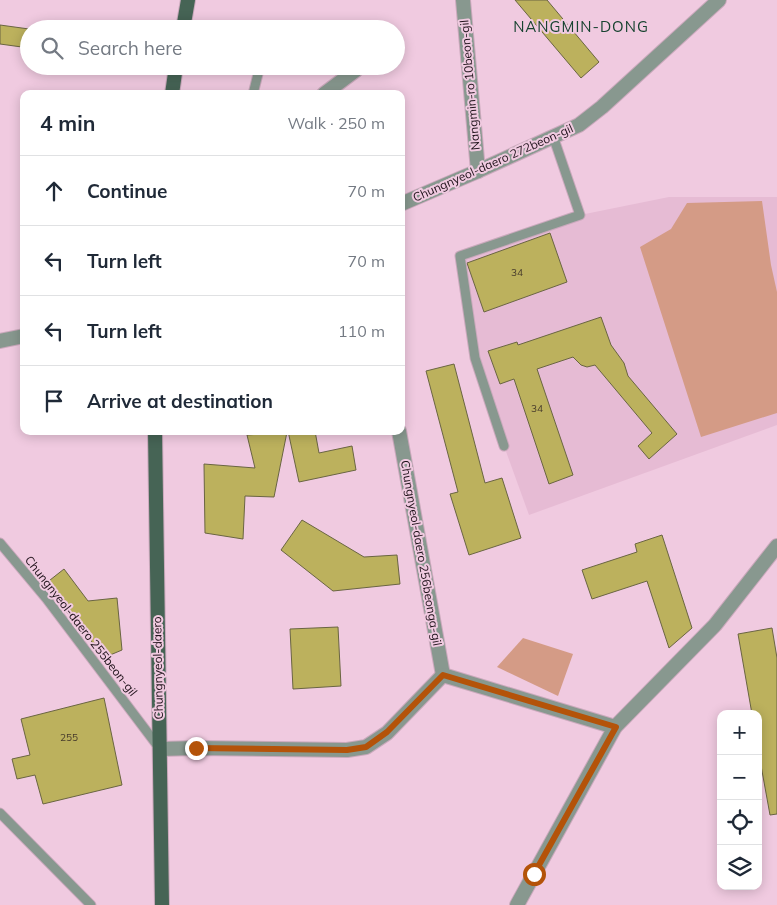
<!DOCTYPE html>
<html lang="en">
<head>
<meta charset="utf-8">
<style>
	:root { --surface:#fff; --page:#f2f2f3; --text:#1f2937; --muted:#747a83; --line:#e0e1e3 }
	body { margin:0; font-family:Mulish,sans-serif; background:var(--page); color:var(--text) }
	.controls { position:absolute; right:15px; bottom:15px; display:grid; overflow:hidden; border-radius:10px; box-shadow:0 2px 12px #0003 }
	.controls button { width:45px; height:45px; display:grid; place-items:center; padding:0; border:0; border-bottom:1px solid var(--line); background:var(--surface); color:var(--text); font:25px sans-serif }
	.stop { position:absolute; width:15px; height:15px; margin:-11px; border:4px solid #b45309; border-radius:50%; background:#fff }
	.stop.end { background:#b45309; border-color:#fff; box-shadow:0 1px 5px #0008 }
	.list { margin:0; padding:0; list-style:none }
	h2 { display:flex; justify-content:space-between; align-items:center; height:65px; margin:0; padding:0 20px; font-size:21px }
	h2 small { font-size:16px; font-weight:400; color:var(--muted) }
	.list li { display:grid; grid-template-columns:32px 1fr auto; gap:15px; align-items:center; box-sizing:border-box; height:70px; padding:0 20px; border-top:1px solid var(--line) }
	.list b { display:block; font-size:19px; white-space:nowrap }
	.list em { font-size:16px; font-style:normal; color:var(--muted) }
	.icon { flex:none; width:28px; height:28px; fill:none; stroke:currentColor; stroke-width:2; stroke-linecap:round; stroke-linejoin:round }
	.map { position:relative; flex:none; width:777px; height:905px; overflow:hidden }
	.search { position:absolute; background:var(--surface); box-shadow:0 2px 12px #0003; left:20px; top:20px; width:385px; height:55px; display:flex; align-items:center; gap:12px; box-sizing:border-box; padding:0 18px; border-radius:28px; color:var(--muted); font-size:19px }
	.panel { position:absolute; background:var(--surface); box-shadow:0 2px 12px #0003; left:20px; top:90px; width:385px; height:345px; border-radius:10px }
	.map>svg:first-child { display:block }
	.built { fill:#e6bbd4 }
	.green { fill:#d49b86 }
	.building { fill:#bcb15d; stroke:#6a6542 }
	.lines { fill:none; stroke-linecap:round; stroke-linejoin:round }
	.service-casing { stroke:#caa9bc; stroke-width:11 }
	.minor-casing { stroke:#caa9bc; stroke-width:16 }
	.primary-casing { stroke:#caa9bc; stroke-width:16 }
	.service { stroke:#88988f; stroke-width:9 }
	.minor { stroke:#88988f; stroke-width:14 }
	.primary { stroke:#466455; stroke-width:14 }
	.route { stroke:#b45309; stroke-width:6 }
	.labels { text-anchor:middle; stroke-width:4; stroke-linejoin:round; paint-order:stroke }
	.number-label { font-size:10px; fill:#463a2b }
	.street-label { font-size:12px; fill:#1f121a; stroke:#f0cae0 }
	.quarter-label { font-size:15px; letter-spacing:1px; fill:#174330; stroke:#f0cae0 }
</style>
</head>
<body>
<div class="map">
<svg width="777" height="905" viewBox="0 0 777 905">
	<rect width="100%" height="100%" fill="#f0cae0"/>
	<path class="built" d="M669,197H777V425L529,515L504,446L475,358L460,256L580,215Z"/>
	<g class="green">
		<path d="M762,201L771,265L777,292V413L701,437L640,247L671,229L687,203Z"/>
		<path d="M523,638L573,654L558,696L497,667Z"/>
	</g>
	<g class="building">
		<path d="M515,0H547L599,62L581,78Z"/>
		<path d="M0,25L29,29V48L0,44Z"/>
		<path d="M550,233L567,282L484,312L467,263Z"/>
		<path d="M601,317L611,345L624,363L628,376L677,434L649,459L638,446L652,433L595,365L587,367L581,365L573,357L537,369L573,475L549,484L514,379L500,384L488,351L517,342L518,345Z"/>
		<path d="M454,364L485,483L502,478L521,538L469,555L450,494L458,492L426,371Z"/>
		<path d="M288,431H315L319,453L352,446L356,470L299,482Z"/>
		<path d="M287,432L274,497L245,496L243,539L205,533L204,464L255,468L247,435Z"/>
		<path d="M302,520L364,557L397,555L400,584L333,591L281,550Z"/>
		<path d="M662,535L692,628L669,648L647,581L592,599L582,570L637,552L635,544Z"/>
		<path d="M64,569L88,601L117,598L122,650L103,658L72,613L69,615L45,584Z"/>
		<path d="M338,627L341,686L293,689L290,629Z"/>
		<path d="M772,628L777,658V814L770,815L758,749V714H752L738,634Z"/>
		<path d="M104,698L122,785L43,804L35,775L17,779L12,759L30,755L21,719Z"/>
	</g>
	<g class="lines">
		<g class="service-casing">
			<g id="service">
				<path d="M253,94L260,66"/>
				<path d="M504,446L475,358L460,256L580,215L553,136"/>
				<path d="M0,543L46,598L160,749"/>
				<path d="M0,813L91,905"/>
			</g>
		</g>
		<g class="minor-casing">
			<g id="minor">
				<path d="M463,0L478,171"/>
				<path d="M324,94L356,70"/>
				<path d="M401,204L478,171L579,125L602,107L719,0"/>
				<path d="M0,341L24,336"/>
				<path d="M399,431L443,675"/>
				<path d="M160,749L196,748L347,750L366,747L387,733L443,675L615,727"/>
				<path d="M517,905L615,727L715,625L777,546"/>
			</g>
		</g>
		<g class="primary-casing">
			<g id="primary">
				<path d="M183,29L188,0"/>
				<path d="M172,94L176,66"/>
				<path d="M155,431L162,905"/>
			</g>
		</g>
		<use href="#service" class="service"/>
		<use href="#minor" class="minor"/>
		<use href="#primary" class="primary"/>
	</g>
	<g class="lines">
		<path class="route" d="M196,748L347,750L366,747L387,732L443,675L616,727L534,874"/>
	</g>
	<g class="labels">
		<g class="number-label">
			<text x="517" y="276">34</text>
			<text x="537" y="412">34</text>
			<text x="69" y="741">255</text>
		</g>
		<g class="street-label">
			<text transform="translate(470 85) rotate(-95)" y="4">Nangmin-ro 10beon-gil</text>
			<text transform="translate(493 163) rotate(-24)" y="4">Chungnyeol-daero 272beon-gil</text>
			<text transform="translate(421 553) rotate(80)" y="4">Chungnyeol-daero 256beonga-gil</text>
			<text transform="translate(81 626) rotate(52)" y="4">Chungnyeol-daero 255beon-gil</text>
			<text transform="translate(158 668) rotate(-91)" y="4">Chungnyeol-daero</text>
		</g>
		<g class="quarter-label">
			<text x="581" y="32">NANGMIN-DONG</text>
		</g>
	</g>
</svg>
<div class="controls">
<button>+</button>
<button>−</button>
<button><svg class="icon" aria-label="locate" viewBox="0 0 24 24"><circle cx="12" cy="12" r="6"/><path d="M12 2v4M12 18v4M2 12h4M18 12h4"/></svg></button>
<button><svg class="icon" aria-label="layers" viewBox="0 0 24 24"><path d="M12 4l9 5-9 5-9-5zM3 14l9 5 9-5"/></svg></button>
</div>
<div class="stop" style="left:534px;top:874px"></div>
<div class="stop end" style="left:196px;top:748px"></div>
<div class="search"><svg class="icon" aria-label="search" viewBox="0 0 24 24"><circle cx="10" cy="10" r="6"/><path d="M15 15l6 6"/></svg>Search here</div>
<section class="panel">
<h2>4 min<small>Walk · 250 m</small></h2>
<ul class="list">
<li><svg class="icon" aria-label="ahead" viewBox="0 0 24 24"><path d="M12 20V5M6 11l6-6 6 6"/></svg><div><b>Continue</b></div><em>70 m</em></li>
<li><svg class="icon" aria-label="left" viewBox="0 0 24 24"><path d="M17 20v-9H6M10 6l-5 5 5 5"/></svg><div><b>Turn left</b></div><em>70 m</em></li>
<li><svg class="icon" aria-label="left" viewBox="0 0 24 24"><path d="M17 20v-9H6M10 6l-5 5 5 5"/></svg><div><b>Turn left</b></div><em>110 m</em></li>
<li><svg class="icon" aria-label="arrive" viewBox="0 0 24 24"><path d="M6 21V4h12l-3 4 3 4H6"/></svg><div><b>Arrive at destination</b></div></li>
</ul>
</section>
</div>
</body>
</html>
